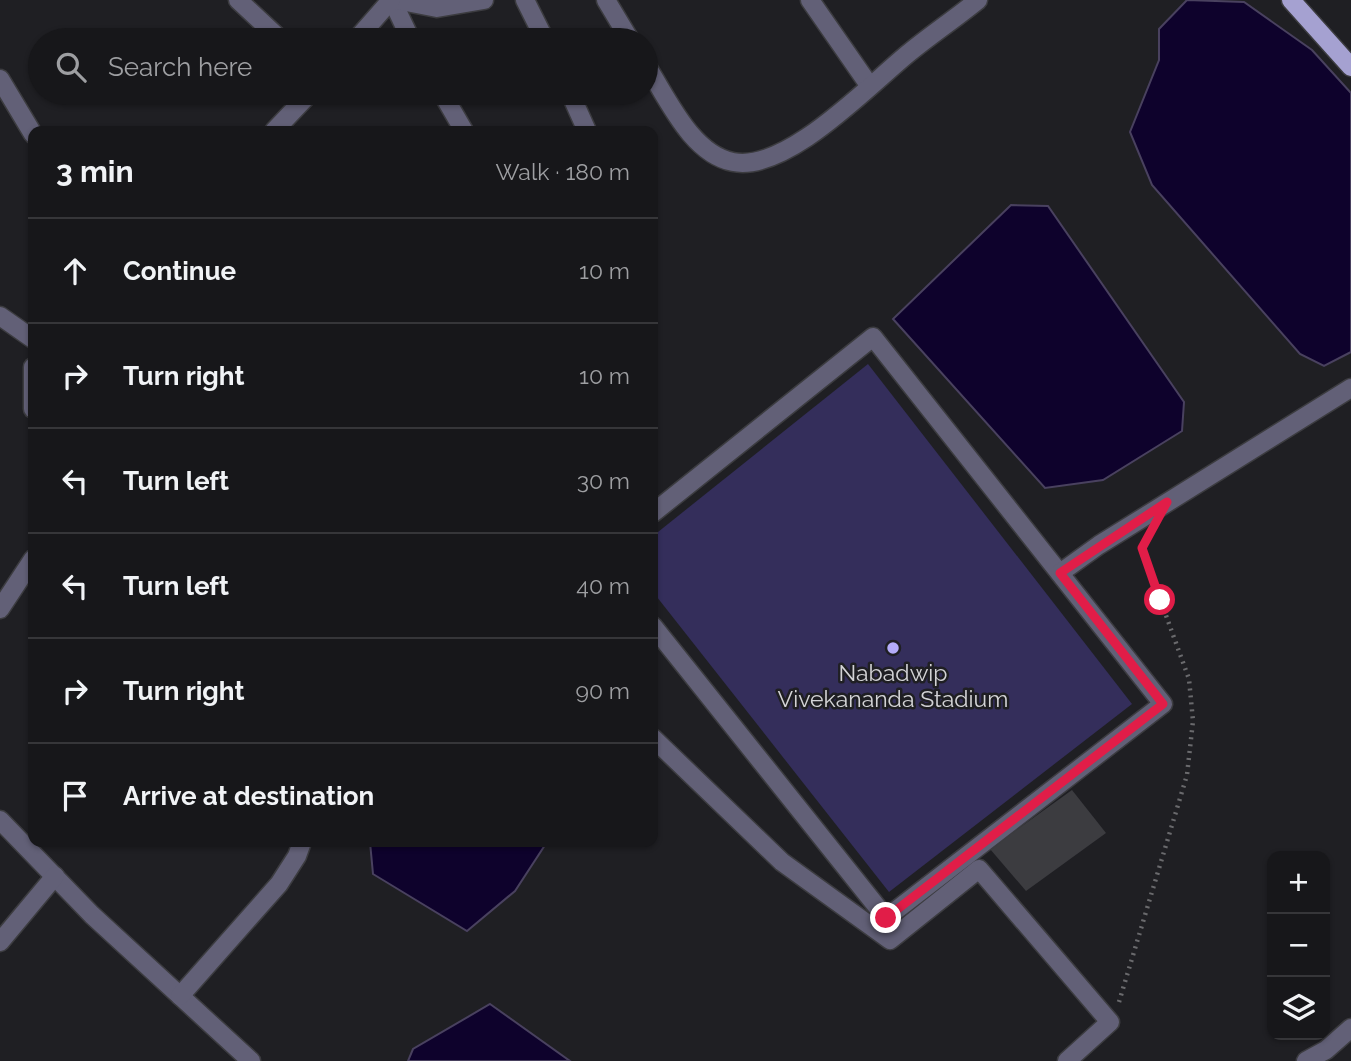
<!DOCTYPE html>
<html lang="en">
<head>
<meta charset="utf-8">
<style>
	:root { --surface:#17171a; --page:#242427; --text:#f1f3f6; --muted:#9e9fa2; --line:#363639 }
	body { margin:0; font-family:Raleway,sans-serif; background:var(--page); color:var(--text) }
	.controls { position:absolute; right:21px; bottom:21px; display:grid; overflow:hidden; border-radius:14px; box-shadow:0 2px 5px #0004 }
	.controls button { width:63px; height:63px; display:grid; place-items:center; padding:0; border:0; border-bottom:2px solid var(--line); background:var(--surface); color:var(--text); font:35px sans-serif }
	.stop { position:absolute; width:21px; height:21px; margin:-16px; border:5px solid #e11d48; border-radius:50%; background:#fff }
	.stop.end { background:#e11d48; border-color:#fff; box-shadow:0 2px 7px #0008 }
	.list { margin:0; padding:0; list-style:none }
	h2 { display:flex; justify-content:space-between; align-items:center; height:91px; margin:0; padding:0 28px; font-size:30px }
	h2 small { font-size:23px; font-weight:400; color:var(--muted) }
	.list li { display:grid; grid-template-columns:46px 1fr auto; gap:21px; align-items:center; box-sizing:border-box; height:105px; padding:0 28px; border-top:2px solid var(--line) }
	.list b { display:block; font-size:26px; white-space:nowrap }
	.list em { font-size:23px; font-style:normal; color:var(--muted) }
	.icon { flex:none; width:38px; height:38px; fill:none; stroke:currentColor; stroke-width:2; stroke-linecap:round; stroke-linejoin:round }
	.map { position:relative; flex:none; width:1351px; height:1061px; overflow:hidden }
	.search { position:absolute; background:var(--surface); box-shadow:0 2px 5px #0004; left:28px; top:28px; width:630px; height:77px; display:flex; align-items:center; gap:18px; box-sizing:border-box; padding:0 24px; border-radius:38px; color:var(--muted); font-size:26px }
	.panel { position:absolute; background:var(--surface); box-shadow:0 2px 5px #0004; left:28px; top:126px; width:630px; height:721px; border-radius:14px }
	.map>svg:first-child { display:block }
	.green { fill:#342e5b }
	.water { fill:#0e022c; stroke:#49415f; stroke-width:2 }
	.building { fill:#3c3c40 }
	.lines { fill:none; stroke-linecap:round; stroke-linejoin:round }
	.minor-casing { stroke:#3c3c40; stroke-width:21 }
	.major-casing { stroke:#3c3c40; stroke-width:21 }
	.path { stroke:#6a6a6d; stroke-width:4.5; stroke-dasharray:2 5; stroke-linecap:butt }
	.minor { stroke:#626077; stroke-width:18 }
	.major { stroke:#a5a1d1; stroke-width:18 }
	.route { stroke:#e11d48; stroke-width:9 }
	.poi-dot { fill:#b4acf9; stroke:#1f1f23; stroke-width:2.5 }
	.labels { text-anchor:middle; stroke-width:5; stroke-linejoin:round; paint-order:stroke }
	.poi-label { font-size:23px; fill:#d3d3d6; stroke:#1f1f23 }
</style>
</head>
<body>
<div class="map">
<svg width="1351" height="1061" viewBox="0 0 1351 1061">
	<rect width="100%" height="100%" fill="#1f1f23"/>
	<path class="green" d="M868,364L1132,704L889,892L653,592V536Z"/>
	<g class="water">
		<path d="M1187,0L1244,2L1312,50L1351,93V352L1324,366L1300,354L1152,185L1130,132L1159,60V29Z"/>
		<path d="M1011,205L1048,206L1184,402L1182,431L1103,480L1045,488L893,319Z"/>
		<path d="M370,842H547L515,891L467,931L373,874Z"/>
		<path d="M490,1004L570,1061H408L413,1049Z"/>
	</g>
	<path class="building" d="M1072,790L1106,833L1026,891L990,849Z"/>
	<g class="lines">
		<g class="minor-casing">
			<g id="minor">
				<path d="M238,0L281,40"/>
				<path d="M392,0L411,40"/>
				<path d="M396,0L437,8L484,0"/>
				<path d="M525,0L545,40"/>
				<path d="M606,0L630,40"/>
				<path d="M810,0L869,85"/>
				<path d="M356,40L391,0"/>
				<path d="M646,65C667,97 691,154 733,162C787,173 870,84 910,52C932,34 956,18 978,0"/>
				<path d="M0,79L33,134"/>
				<path d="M442,93L464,131"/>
				<path d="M570,93L587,131"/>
				<path d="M274,131L310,93"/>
				<path d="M0,316L33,339"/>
				<path d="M33,367V409"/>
				<path d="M653,513L873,337L1163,704L886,918L653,626"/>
				<path d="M1060,573L1099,545L1351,388"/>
				<path d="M0,609L33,559"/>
				<path d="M653,738L782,862L890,940L979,869L1110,1022L1067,1061"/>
				<path d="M0,820L92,915L251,1061"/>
				<path d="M0,942L55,876"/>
				<path d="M180,996L279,884L297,856L302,842"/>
				<path d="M1306,1061L1326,1050L1351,1028"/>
			</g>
		</g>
		<g class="major-casing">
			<path id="major" d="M1291,0L1351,67"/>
		</g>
		<path class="path" d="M1119,1002L1187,775L1193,721L1189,679L1142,549L1147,541"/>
		<use href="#minor" class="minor"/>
		<use href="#major" class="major"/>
	</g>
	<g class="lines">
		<path class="route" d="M886,918L1163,704L1060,573L1167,502L1142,548L1160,600"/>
	</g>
	<circle class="poi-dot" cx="893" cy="648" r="7"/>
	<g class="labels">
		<g class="poi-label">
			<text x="893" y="681">Nabadwip<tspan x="893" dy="26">Vivekananda Stadium</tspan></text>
		</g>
	</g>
</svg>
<div class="controls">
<button>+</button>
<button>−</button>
<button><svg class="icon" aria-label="layers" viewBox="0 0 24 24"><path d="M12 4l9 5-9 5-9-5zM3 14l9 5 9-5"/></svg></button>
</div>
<div class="stop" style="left:1160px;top:600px"></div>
<div class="stop end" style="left:886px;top:918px"></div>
<div class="search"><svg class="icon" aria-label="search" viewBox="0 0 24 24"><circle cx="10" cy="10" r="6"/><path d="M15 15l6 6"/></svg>Search here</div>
<section class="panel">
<h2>3 min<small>Walk · 180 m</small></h2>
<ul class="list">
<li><svg class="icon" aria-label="ahead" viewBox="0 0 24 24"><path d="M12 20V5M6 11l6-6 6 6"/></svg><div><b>Continue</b></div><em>10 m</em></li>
<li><svg class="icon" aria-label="right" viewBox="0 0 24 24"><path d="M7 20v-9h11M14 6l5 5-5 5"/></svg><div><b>Turn right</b></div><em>10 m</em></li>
<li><svg class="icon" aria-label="left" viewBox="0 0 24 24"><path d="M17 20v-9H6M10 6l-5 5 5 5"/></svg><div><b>Turn left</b></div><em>30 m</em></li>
<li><svg class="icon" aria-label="left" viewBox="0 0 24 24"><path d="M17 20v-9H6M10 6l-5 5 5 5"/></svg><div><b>Turn left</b></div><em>40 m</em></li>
<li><svg class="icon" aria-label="right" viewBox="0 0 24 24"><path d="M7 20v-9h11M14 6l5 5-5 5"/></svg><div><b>Turn right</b></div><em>90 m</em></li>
<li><svg class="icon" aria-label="arrive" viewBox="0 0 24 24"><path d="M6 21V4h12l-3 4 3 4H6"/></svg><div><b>Arrive at destination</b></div></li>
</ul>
</section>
</div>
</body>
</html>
